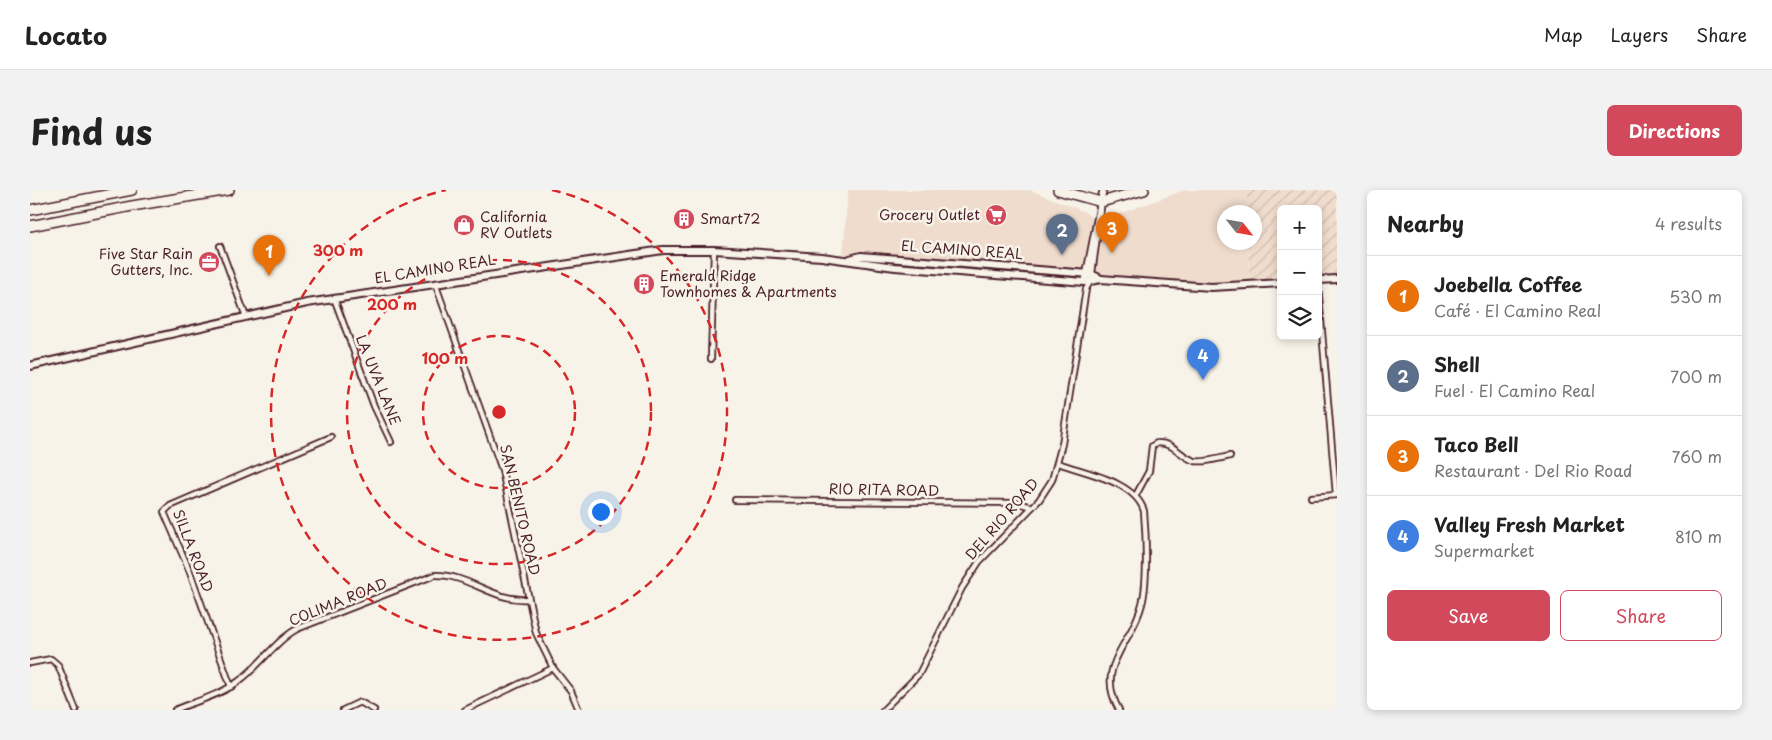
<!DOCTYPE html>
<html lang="en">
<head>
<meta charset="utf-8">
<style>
	:root { --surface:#fff; --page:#f2f2f2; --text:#222; --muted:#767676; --line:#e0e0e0; --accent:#d1495b }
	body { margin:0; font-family:"Playpen Sans",sans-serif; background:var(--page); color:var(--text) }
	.controls { position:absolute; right:15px; top:15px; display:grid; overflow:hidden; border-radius:8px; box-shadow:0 2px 8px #0003 }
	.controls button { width:45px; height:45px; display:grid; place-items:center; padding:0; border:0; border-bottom:1px solid var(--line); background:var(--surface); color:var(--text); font:25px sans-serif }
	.compass { position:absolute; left:1187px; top:15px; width:45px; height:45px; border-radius:50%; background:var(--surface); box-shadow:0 2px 8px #0003; rotate:121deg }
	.you { position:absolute; left:570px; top:321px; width:18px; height:18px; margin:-12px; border:4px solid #fff; border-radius:50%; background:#1a73e8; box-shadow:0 0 0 8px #1a73e833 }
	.badge { display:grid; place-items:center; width:32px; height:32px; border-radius:50%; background:var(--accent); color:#fff; font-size:16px; font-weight:700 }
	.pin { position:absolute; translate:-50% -41px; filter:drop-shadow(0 1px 2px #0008) }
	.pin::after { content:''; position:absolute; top:26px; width:18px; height:15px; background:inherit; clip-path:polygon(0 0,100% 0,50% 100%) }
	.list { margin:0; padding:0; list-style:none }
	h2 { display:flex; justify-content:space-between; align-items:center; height:65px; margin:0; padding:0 20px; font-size:21px }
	h2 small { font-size:16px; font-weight:400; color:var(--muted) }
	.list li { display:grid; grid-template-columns:32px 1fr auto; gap:15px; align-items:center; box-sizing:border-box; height:80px; padding:0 20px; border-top:1px solid var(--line) }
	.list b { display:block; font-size:19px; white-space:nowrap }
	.list p { margin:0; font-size:16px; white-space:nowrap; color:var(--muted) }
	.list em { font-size:16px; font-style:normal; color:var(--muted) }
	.actions { display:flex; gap:10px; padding:15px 20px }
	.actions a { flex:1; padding:11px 0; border:1px solid var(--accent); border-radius:8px; text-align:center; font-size:18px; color:var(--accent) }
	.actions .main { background:var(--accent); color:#fff }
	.icon { flex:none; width:28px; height:28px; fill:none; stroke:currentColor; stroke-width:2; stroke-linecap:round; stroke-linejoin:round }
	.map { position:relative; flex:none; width:1307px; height:520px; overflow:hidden; border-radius:8px }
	header { display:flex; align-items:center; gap:30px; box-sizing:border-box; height:70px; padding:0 25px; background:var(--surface); border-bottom:1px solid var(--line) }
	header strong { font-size:24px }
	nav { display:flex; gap:28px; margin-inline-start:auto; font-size:18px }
	.intro { display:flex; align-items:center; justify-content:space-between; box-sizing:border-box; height:120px; padding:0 30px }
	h1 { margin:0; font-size:35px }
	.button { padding:12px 22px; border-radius:8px; background:var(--accent); color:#fff; font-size:18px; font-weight:700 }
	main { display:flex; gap:30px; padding:0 30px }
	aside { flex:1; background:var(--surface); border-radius:8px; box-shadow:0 2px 8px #0003 }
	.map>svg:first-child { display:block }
	.built { fill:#efdccd }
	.industrial { fill:url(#industrial-furrows) }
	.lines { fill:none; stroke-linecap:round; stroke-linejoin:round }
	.minor-casing { stroke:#4a1f2b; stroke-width:8 }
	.tertiary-casing { stroke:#4a1f2b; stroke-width:9 }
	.secondary-casing { stroke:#4a1f2b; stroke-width:10 }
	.motorway-casing { stroke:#4a1f2b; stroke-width:12 }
	.minor { stroke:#f7f3e8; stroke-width:4.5 }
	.tertiary { stroke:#f7f3e8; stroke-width:5.5 }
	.secondary { stroke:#f7f3e8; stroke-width:6 }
	.motorway { stroke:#f7f3e8; stroke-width:9 }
	.ring { fill:none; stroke:#d62828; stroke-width:2.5; stroke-dasharray:9 6 }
	.labels { text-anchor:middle; stroke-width:5; stroke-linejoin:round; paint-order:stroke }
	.poi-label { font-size:14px; fill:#4a1f2b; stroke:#f7f3e8; text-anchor:start }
	.street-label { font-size:14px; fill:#4a1f2b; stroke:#f7f3e8 }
	.centre { fill:#d62828; stroke:#f7f3e8; stroke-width:2.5 }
	.ring-label { font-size:15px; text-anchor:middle; font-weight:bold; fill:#d62828; stroke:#f7f3e8; stroke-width:5; stroke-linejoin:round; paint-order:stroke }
</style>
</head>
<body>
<header>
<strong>Locato</strong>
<nav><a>Map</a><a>Layers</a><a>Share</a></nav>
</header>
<div class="intro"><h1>Find us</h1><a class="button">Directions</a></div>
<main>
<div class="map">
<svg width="1307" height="520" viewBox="0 0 1307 520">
	<defs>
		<pattern id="industrial-furrows" width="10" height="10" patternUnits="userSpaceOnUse" patternTransform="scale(1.25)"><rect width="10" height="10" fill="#efdccd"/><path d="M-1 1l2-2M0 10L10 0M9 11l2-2" fill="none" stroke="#cebcb0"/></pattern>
	</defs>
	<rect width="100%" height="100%" fill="#f7f3e8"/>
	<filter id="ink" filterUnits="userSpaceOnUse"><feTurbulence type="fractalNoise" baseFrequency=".02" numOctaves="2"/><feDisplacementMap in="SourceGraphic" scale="10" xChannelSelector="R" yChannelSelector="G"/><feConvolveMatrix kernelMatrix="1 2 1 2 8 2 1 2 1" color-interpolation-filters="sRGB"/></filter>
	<g filter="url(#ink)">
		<g class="built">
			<path d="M818,0H1000L1055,22L1064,29L1055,82L813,65Z"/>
			<path d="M1154,0H1217V22H1194V52L1218,53L1219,95H1168L1064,83L1073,30Z"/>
		</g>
		<path class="industrial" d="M1217,0H1307V85L1288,87V19H1251V91L1219,95L1218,53L1224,52V22H1217Z"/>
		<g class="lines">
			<g class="minor-casing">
				<g id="minor">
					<path d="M190,56L216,127"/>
					<path d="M405,93L472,280L506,443L523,478L541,501L549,520"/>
					<path d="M1288,95L1306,305"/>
					<path d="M304,108L344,216L361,252"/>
					<path d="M681,169L684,60"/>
					<path d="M1028,273C1055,283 1105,291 1114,321C1116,345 1118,391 1112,414C1102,455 1064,475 1089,520"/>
					<path d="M1106,305L1119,281L1122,256L1127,253C1146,253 1150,267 1165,271C1175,273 1190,268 1200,266"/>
					<path d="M1281,307L1307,305"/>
					<path d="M705,310L988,313L1002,317"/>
					<path d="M0,473L21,469L28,475L46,520"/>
					<path d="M201,497L160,382L134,322L140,316L301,247"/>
					<path d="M145,520C166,511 191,505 209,491C230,476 245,451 267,439L405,385C438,384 464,412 498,409"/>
					<path d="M313,520L330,512L344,520"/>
					<path d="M435,520L523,478"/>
					<path d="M853,520L889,484L932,398L949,372L1009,310L1022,290L1032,254L1056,99L1060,92"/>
				</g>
			</g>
			<g class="tertiary-casing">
				<g id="tertiary">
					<path d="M1061,87L1071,14"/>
					<path d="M1055,92L1073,0"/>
				</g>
			</g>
			<g class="secondary-casing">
				<g id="secondary">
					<path d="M820,69L831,66L1047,83L1061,84L1071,89"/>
					<path d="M1288,90L1307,89"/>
					<path d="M0,176L277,113L633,60H684L792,67L865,77L1055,92L1071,89L1181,97L1251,93"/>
				</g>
			</g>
			<g class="motorway-casing">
				<g id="motorway">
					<path d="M1028,0L1071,12L1114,0"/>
					<path d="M0,20L102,0"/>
					<path d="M0,36L102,16L199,0"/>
				</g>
			</g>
			<use href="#minor" class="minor"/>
			<use href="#tertiary" class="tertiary"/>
			<use href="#secondary" class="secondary"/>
			<use href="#motorway" class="motorway"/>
		</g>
	</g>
	<g class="ring">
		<circle cx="469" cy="222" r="76"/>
		<circle cx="469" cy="222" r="152"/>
		<path d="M522 0A228 228 0 1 1 416 0"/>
	</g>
	<defs>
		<g id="supermarket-disc" transform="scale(1.125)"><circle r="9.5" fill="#d1495b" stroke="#f7f3e8"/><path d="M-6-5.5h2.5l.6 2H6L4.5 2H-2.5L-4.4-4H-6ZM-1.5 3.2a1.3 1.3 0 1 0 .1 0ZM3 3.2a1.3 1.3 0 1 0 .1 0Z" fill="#fff"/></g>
		<g id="building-disc" transform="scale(1.125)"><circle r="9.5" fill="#d1495b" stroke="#f7f3e8"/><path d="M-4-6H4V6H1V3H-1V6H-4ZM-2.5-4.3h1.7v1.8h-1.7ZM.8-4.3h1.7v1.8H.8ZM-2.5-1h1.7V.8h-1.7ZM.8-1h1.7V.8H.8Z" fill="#fff"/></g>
		<g id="shop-disc" transform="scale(1.125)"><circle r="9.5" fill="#d1495b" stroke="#f7f3e8"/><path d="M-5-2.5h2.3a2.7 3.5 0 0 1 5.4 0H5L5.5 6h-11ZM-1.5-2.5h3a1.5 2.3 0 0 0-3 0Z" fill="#fff"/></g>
		<g id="office-disc" transform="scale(1.125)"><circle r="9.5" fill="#d1495b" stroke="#f7f3e8"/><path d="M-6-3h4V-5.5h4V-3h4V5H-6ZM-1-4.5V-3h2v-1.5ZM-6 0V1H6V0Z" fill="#fff"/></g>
	</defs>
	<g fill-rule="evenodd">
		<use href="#supermarket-disc" x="966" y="25"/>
		<use href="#building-disc" x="654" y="29"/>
		<use href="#shop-disc" x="434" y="35"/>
		<use href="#office-disc" x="179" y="72"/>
		<use href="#building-disc" x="614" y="94"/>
	</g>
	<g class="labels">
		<g class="poi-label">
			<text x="950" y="30" text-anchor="end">Grocery Outlet</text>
			<text x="450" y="32">California<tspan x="450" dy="16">RV Outlets</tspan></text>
			<text x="670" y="34">Smart72</text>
			<text x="163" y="69" text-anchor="end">Five Star Rain<tspan x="163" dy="16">Gutters, Inc.</tspan></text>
			<text x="630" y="91">Emerald Ridge<tspan x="630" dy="16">Townhomes &amp; Apartments</tspan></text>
		</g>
		<g class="street-label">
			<text transform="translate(932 60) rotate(4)" y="5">EL CAMINO REAL</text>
			<text transform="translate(405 79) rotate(-9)" y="5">EL CAMINO REAL</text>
			<text transform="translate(348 190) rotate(68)" y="5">LA UVA LANE</text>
			<text transform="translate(854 300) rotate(1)" y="5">RIO RITA ROAD</text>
			<text transform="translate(490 320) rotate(77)" y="5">SAN BENITO ROAD</text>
			<text transform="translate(972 329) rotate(-49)" y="5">DEL RIO ROAD</text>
			<text transform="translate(163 361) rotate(69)" y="5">SILLA ROAD</text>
			<text transform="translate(308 412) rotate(-22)" y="5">COLIMA ROAD</text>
		</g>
	</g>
	<circle cx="469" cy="222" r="8" class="centre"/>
	<g class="ring-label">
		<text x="308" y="66">300 m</text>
		<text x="362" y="120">200 m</text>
		<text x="415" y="174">100 m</text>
	</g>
</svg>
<div class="controls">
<button>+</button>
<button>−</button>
<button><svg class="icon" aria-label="layers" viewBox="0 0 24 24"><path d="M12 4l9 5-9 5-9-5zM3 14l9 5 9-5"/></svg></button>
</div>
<svg class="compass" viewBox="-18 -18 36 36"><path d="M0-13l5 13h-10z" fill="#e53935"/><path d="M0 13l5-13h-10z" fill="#767676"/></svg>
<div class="you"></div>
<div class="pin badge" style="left:239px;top:86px;background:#e8710a">1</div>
<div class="pin badge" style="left:1032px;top:65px;background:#5c6f8a">2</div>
<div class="pin badge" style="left:1082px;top:63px;background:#e8710a">3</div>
<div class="pin badge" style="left:1173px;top:190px;background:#3f7fe0">4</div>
</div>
<aside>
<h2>Nearby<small>4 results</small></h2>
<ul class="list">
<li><span class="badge" style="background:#e8710a">1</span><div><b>Joebella Coffee</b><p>Café · El Camino Real</p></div><em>530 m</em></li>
<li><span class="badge" style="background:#5c6f8a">2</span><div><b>Shell</b><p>Fuel · El Camino Real</p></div><em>700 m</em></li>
<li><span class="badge" style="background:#e8710a">3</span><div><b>Taco Bell</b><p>Restaurant · Del Rio Road</p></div><em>760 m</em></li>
<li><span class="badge" style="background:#3f7fe0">4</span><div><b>Valley Fresh Market</b><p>Supermarket</p></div><em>810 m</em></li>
</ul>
<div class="actions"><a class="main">Save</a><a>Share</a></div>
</aside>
</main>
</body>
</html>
